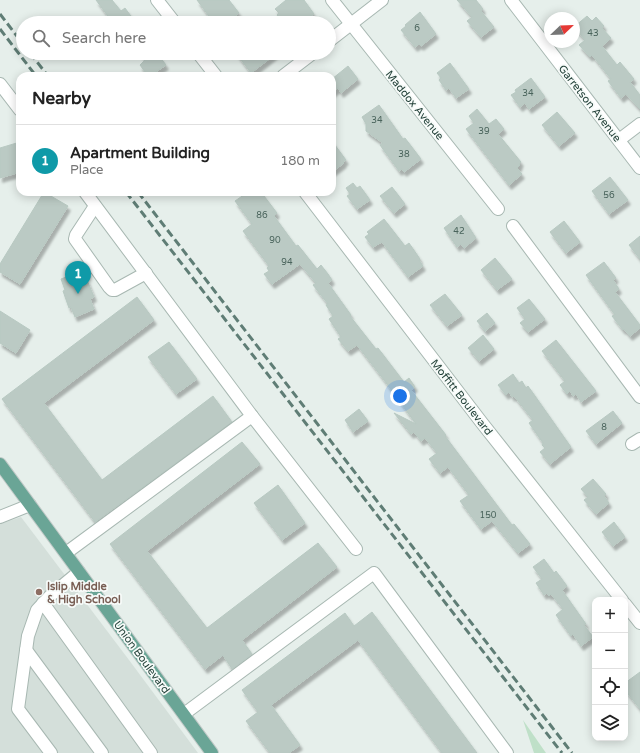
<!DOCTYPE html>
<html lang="en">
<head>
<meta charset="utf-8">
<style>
	:root { --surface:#fff; --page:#f6f6f6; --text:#222; --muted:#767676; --line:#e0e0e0; --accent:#7c3aed }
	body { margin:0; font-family:"Varela Round",sans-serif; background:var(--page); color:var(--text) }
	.controls { position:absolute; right:12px; bottom:12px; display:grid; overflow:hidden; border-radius:8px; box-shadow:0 2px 10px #0003 }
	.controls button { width:36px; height:36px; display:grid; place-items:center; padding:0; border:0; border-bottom:1px solid var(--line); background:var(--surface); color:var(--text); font:20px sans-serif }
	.compass { position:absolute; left:544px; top:12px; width:36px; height:36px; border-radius:50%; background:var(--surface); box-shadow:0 2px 10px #0003; rotate:67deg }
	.you { position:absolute; left:400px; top:396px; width:14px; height:14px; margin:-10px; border:3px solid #fff; border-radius:50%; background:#1a73e8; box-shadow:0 0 0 6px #1a73e833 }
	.badge { display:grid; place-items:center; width:26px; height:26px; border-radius:50%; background:var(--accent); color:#fff; font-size:13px; font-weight:700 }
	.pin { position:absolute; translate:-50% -33px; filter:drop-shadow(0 1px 2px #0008) }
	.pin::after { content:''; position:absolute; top:21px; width:14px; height:12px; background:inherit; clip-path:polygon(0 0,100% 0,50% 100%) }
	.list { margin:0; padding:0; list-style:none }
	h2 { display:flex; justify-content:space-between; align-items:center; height:52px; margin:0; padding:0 16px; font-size:17px }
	h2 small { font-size:13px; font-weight:400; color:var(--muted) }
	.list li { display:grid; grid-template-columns:26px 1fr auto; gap:12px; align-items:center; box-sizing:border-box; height:72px; padding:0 16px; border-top:1px solid var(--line) }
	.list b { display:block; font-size:15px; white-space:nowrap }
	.list p { margin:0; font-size:13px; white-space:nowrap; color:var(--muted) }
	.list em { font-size:13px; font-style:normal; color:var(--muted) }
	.icon { flex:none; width:22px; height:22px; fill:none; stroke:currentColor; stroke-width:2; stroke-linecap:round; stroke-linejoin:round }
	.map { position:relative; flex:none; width:640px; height:753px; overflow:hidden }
	.search { position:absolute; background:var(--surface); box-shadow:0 2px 10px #0003; left:16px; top:16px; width:320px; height:44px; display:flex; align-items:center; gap:10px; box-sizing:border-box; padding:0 14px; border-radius:22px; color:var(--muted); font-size:15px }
	.panel { position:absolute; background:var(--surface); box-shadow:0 2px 10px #0003; left:16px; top:72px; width:320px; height:124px; border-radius:12px }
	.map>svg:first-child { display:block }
	.built { fill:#d4dfda }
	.green { fill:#bfe0c8 }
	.building { fill:#bbcac4; stroke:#b8c9c2; filter:url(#shadow) }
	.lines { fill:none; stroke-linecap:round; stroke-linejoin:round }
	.minor-casing { stroke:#a8b8b2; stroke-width:14 }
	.major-casing { stroke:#c2cac8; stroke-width:14 }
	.minor { stroke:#fff; stroke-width:12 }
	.major { stroke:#6aa596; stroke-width:12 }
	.rail { stroke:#5f7d75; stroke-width:3; stroke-dasharray:8 4; stroke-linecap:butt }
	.education-dot { fill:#8d6e63; stroke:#f7fbf9; stroke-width:1.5 }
	.labels { text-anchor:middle; stroke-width:3.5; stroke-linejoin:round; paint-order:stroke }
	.number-label { font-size:9px; fill:#4a645c }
	.street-label { font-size:11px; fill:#24423a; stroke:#f7fbf9 }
	.education-label { font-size:11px; font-weight:bold; fill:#785e54; stroke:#f7fbf9; text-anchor:start }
</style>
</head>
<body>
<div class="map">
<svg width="640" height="753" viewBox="0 0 640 753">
	<defs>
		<filter id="shadow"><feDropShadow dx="2.5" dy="4.5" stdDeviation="1" flood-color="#0004"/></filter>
	</defs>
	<rect width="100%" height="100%" fill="#e6efeb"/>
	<path class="built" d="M21,517L129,660L198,753H0V524Z"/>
	<path class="green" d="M523,720L546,753H534Z"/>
	<g class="building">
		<path d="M96,0H112L121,11L125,8L136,23H113Z"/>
		<path d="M197,0H229L239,13L226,23H214Z"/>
		<path d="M286,0H304L314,14L301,23H283L277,15L279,13L275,9Z"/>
		<path d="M457,0H476L483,9L481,11L494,27L481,37L467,21L472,17Z"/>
		<path d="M420,12L436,34L421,46L419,44L415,47L401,30L406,26L405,25Z"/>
		<path d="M587,16L592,21L596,17L604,26L602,28L611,38L602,46L617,65L620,62L634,79L630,82L640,95V109L626,94L621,98L608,81L611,79L592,55L590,57L579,45L585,40L574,27Z"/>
		<path d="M140,53H157L166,65L150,76H148L140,65L145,60Z"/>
		<path d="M236,53H277L251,73Z"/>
		<path d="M450,63L469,89L456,98L449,88L446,90L439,80L441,78L437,73Z"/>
		<path d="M348,66L358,79L341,93L338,88L332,93V79Z"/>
		<path d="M531,78L545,97L529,109L525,103L520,107L511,95L516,92L515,90Z"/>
		<path d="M379,105L403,139L405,138L421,159L404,172L402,169L399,171L380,145L383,143L366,131V124L362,117Z"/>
		<path d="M477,109L489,124L496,119L504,129L498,134L521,162L519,164L520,165L517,168L522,174L509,185L466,129L474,123L469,116Z"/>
		<path d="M557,112L575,133L559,146L542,125Z"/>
		<path d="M332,141L346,160L343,162L344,163L332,172Z"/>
		<path d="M20,142V172L0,178V148Z"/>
		<path d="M610,177L628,200L609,214L592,191Z"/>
		<path d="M353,183L357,188L360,186L370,200L357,209L347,196L350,194L346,188Z"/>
		<path d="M392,187L405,204L394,213L380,196Z"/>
		<path d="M44,192L68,206L20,284L0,272V264Z"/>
		<path d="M248,192H261L277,213L274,216L296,246L298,245L317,269L321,265L328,274L332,280L328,283L351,315L350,316L376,349L378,348L404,382L409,378L415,387L411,390L446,435L445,436L512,525L514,524L530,544L518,553L492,521L481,529L460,501L469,495L448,467L440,473L429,459L437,453L425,438L421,441L414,432L411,434L394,413L416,424L384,380L357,345L348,351L338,339L341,337L329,319L333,316L326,305L328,304L313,285L316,283L300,264L272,284L264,274L269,271L267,268L269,266L243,231L252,224L235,201Z"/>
		<path d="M461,215L476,238L464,248L461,244L457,247L444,228Z"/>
		<path d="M384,219L405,246L409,243L420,259L419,260L423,266L408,277L382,242L373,247L365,237L369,234L367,232Z"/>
		<path d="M564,221L580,242L566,253L550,232Z"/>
		<path d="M640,236V259L629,245Z"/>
		<path d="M495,258L512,279L497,290L481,270Z"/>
		<path d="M604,262L616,278L613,280L619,289L615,292L640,325V328L630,336L624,329L623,330L612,316L615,315L586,275Z"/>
		<path d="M79,272L83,282L87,280L94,297L90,299L94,309L75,317L71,307L69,308L63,291L65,290L61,279Z"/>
		<path d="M445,294L462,315L447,326L430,305Z"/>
		<path d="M137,297L154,320L44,403L102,480L213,396L232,422L95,522L2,399Z"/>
		<path d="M529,299L545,319L528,332L520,323L525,319L517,308Z"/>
		<path d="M0,311L30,330L16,353L0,343Z"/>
		<path d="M487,313L495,323L485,331L477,321Z"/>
		<path d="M483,335L494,349L479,361L468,348Z"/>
		<path d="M556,340L596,391L581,402L576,394L573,396L570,391L567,394L560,385L565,381L542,351Z"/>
		<path d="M169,342L197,379L176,394L148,357Z"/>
		<path d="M513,374L519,383L522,381L526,388L528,386L571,447L550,464L540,452L545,448L542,445L543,443L529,423L533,420L514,396L512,397L509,392L506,395L498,385Z"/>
		<path d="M359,409L368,421L353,432L345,420Z"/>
		<path d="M613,411L622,423L596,444L586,431Z"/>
		<path d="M242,442L260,464L147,551L207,628L318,543L337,567L242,640L252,654L232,669L223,655L205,669L110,544Z"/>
		<path d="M593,479L606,494L604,496L609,503L596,514L584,500L588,497L581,489Z"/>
		<path d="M278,485L305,523L282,540L254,503Z"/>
		<path d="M614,522L625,537L613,546L602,532Z"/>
		<path d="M544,559L554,573L556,571L567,586L562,590L586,624L584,625L593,637L581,646L573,634L571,636L556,615L563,609L551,594L549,596L547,593L544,595L536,583L542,579L533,567Z"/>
		<path d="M372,612L477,753H442L358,640L271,705L300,745L289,753H270L246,721L258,712L242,690L345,613L354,626Z"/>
		<path d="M640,672V709L625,690V683Z"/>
	</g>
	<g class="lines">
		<g class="minor-casing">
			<g id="minor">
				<path d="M157,0L175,23"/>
				<path d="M332,0L498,209"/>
				<path d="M511,0L640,168"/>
				<path d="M329,41L382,0"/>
				<path d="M198,53L216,76"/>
				<path d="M283,76L313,53"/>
				<path d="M0,84L20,110"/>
				<path d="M619,140L640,124"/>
				<path d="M85,192L252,416L356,549"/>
				<path d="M305,192L482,423L622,600"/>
				<path d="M95,206L76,235L75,239L109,287L112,290H115L146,273"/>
				<path d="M513,226L640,397"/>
				<path d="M632,444L640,439"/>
				<path d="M0,517L30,505"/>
				<path d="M66,553L252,416"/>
				<path d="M43,603L151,753"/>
				<path d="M625,604L640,623"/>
				<path d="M26,650L102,753"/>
				<path d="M184,714L374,573L507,753"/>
				<path d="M51,753L18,709L28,636L37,610L50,596L79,572"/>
			</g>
		</g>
		<g class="major-casing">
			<path id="major" d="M0,464L212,753"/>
		</g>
		<use href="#minor" class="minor"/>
		<use href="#major" class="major"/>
		<g class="rail">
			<path d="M0,14L23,44"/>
			<path d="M0,29L36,76"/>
			<path d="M30,53L48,76"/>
			<path d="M126,192L562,753"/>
			<path d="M138,192L572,753"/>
		</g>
	</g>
	<circle class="education-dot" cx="39" cy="592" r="4"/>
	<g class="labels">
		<g class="number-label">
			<text x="417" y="31">6</text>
			<text x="593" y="36">43</text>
			<text x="528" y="96">34</text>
			<text x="377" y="123">34</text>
			<text x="484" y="134">39</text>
			<text x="404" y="157">38</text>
			<text x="609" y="198">56</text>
			<text x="262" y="218">86</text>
			<text x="459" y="234">42</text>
			<text x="275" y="243">90</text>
			<text x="287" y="265">94</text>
			<text x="604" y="430">8</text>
			<text x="488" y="518">150</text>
		</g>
		<g class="street-label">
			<text transform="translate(590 103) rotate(52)" y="4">Garretson Avenue</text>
			<text transform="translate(415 105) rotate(51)" y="4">Maddox Avenue</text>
			<text transform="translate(462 397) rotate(52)" y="4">Moffitt Boulevard</text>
			<text transform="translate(142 657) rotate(54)" y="4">Union Boulevard</text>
		</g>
		<g class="education-label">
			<text x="47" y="590">Islip Middle<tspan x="47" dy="13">&amp; High School</tspan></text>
		</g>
	</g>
</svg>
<div class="controls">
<button>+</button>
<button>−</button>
<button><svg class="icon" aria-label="locate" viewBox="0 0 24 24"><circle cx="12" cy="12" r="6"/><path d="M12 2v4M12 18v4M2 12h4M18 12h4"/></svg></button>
<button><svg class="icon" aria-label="layers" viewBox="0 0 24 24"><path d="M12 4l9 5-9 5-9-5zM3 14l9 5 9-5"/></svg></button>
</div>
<svg class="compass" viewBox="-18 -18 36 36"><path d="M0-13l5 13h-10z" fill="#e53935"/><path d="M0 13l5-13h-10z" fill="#767676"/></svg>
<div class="you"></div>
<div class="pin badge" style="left:78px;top:294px;background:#0f9aa8">1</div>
<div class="search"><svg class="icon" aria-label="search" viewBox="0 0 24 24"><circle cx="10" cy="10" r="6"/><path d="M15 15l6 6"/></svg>Search here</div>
<section class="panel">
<h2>Nearby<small></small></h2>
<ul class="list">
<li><span class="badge" style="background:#0f9aa8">1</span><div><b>Apartment Building</b><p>Place</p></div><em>180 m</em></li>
</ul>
</section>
</div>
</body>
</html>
